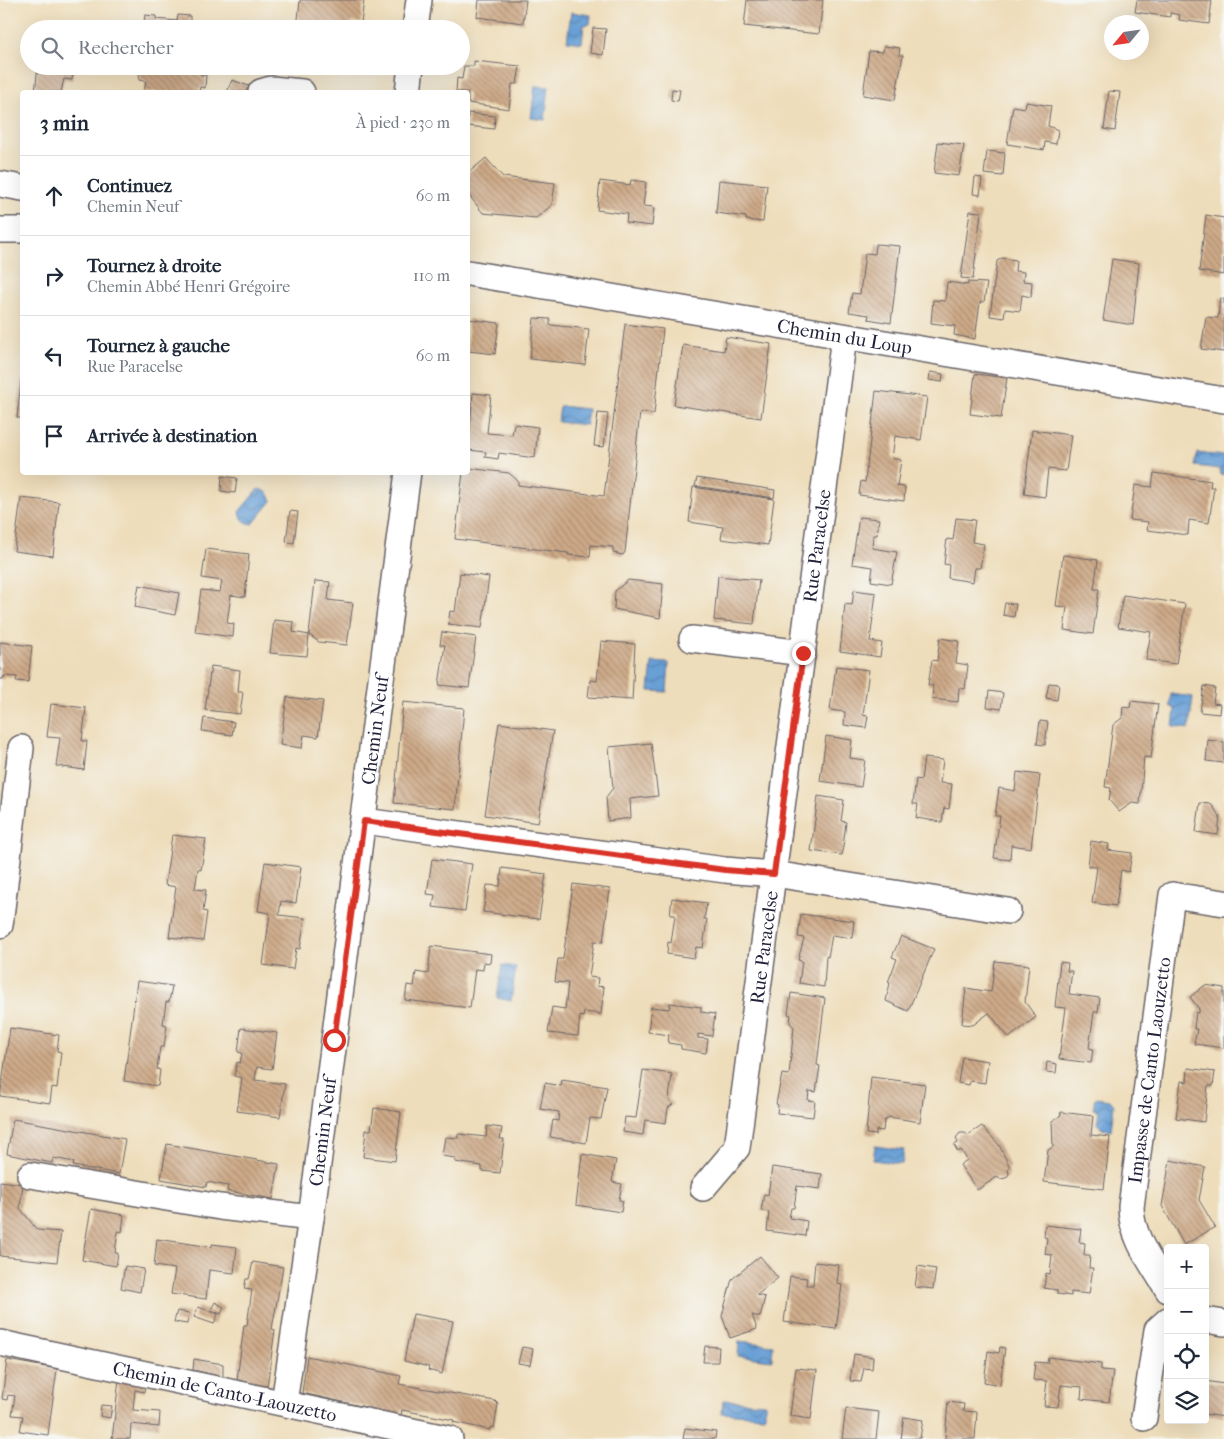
<!DOCTYPE html>
<html lang="fr">
<head>
<meta charset="utf-8">
<style>
	:root { --surface:#fff; --page:#f2f2f3; --text:#1f2937; --muted:#747a83; --line:#e0e1e3 }
	body { margin:0; font-family:"IM FELL French Canon",serif; background:var(--page); color:var(--text) }
	.controls { position:absolute; right:15px; bottom:15px; display:grid; overflow:hidden; border-radius:5px; box-shadow:0 5px 20px #0002 }
	.controls button { width:45px; height:45px; display:grid; place-items:center; padding:0; border:0; border-bottom:1px solid var(--line); background:var(--surface); color:var(--text); font:25px sans-serif }
	.compass { position:absolute; left:1104px; top:15px; width:45px; height:45px; border-radius:50%; background:var(--surface); box-shadow:0 5px 20px #0002; rotate:241deg }
	.stop { position:absolute; width:15px; height:15px; margin:-11px; border:4px solid #d93025; border-radius:50%; background:#fff }
	.stop.end { background:#d93025; border-color:#fff; box-shadow:0 1px 5px #0008 }
	.list { margin:0; padding:0; list-style:none }
	h2 { display:flex; justify-content:space-between; align-items:center; height:65px; margin:0; padding:0 20px; font-size:21px }
	h2 small { font-size:16px; font-weight:400; color:var(--muted) }
	.list li { display:grid; grid-template-columns:32px 1fr auto; gap:15px; align-items:center; box-sizing:border-box; height:80px; padding:0 20px; border-top:1px solid var(--line) }
	.list b { display:block; font-size:19px; white-space:nowrap }
	.list p { margin:0; font-size:16px; white-space:nowrap; color:var(--muted) }
	.list em { font-size:16px; font-style:normal; color:var(--muted) }
	.icon { flex:none; width:28px; height:28px; fill:none; stroke:currentColor; stroke-width:2; stroke-linecap:round; stroke-linejoin:round }
	.map { position:relative; flex:none; width:1224px; height:1439px; overflow:hidden }
	.search { position:absolute; background:var(--surface); box-shadow:0 5px 20px #0002; left:20px; top:20px; width:450px; height:55px; display:flex; align-items:center; gap:12px; box-sizing:border-box; padding:0 18px; border-radius:28px; color:var(--muted); font-size:19px }
	.panel { position:absolute; background:var(--surface); box-shadow:0 5px 20px #0002; left:20px; top:90px; width:450px; height:385px; border-radius:5px }
	.map>svg:first-child { display:block }
	.water { fill:url(#water-waves); stroke:#446088 }
	.building { fill:url(#building-back-hatch) }
	.lines { fill:none; stroke-linecap:round; stroke-linejoin:round }
	.minor-casing { stroke:#696367; stroke-width:28 }
	.minor { stroke:#fff; stroke-width:25 }
	.route { stroke:#d93025; stroke-width:6 }
	.labels { text-anchor:middle; stroke-width:5; stroke-linejoin:round; paint-order:stroke }
	.street-label { font-size:19px; fill:#22223b; stroke:#f6f6f2 }
</style>
</head>
<body>
<div class="map">
<svg width="1224" height="1439" viewBox="0 0 1224 1439">
	<defs>
		<pattern id="water-waves" width="16" height="10" patternUnits="userSpaceOnUse" patternTransform="scale(1.25)"><rect width="16" height="10" fill="#679fd5"/><path d="M0 5q4-4 8 0t8 0" fill="none" stroke="#5481ae"/></pattern>
		<pattern id="building-back-hatch" width="6" height="6" patternUnits="userSpaceOnUse" patternTransform="scale(1.25)"><rect width="6" height="6" fill="#ceaa88"/><path d="M-1 5l2 2M0 0l6 6M5-1l2 2" fill="none" stroke="#a78a70"/></pattern>
	</defs>
	<rect width="100%" height="100%" fill="#f6f6f2"/>
	<filter id="ink" filterUnits="userSpaceOnUse"><feTurbulence type="fractalNoise" baseFrequency=".02" numOctaves="2"/><feDisplacementMap in="SourceGraphic" scale="10" xChannelSelector="R" yChannelSelector="G"/><feConvolveMatrix kernelMatrix="1 2 1 2 8 2 1 2 1" color-interpolation-filters="sRGB"/></filter>
	<filter id="wash" filterUnits="userSpaceOnUse"><feTurbulence type="fractalNoise" baseFrequency=".0096" numOctaves="4" result="noise"/><feDisplacementMap in="SourceGraphic" scale="20" xChannelSelector="R" yChannelSelector="G"/><feGaussianBlur stdDeviation="1.12" result="paint"/><feColorMatrix in="noise" values="0 0 0 0 0 0 0 0 0 0 0 0 0 0 0 0 0 1.4 0 .05"/><feComposite in="paint" operator="in"/></filter>
	<g filter="url(#wash)">
		<rect width="100%" height="100%" fill="#eeddba"/>
		<g class="water">
			<path d="M571,12L591,15L590,24L584,25L582,43L567,41Z"/>
			<path d="M535,86L549,87L545,120L531,118Z"/>
			<path d="M560,406L588,409L586,425L558,422Z"/>
			<path d="M1197,453L1224,456V475L1220,474V469L1195,466Z"/>
			<path d="M258,489C266,490 269,493 272,501L253,524C245,523 242,520 239,512Z"/>
			<path d="M652,662L669,663L667,692L649,691Z"/>
			<path d="M1171,694L1193,697L1189,729L1173,727L1175,709L1170,706Z"/>
			<path d="M502,965L516,967L511,1001L497,998Z"/>
			<path d="M1095,1098L1110,1100L1114,1105L1111,1130L1102,1129L1097,1123L1099,1110L1093,1109Z"/>
			<path d="M875,1146L904,1150L902,1164L873,1160Z"/>
			<path d="M739,1341L773,1345L772,1360L738,1356Z"/>
			<path d="M723,1400L765,1403V1416L722,1413Z"/>
		</g>
		<g id="blocks">
			<g class="building">
				<path d="M300,0H364L361,23L352,22L351,29H297Z"/>
				<path d="M479,0H526L523,23L477,17Z"/>
				<path d="M747,0H823L819,34L744,26Z"/>
				<path d="M1137,0H1212L1209,24L1179,20L1180,15L1170,13V17L1135,12Z"/>
				<path d="M145,15L156,16V19L177,21L178,15L190,16V22L201,24L200,29H143Z"/>
				<path d="M44,21L80,25L79,29H43Z"/>
				<path d="M593,28L606,29L603,55L590,53Z"/>
				<path d="M884,46L900,48L899,55H903L895,100L863,95L869,51L883,52Z"/>
				<path d="M474,61L520,66L517,84H512L509,109L468,103V92H456L457,78L462,79L464,66H474Z"/>
				<path d="M38,66H74L72,80L64,79L61,92H35Z"/>
				<path d="M140,66H202L201,75H206L205,88L200,87L199,92H144L146,81L139,80Z"/>
				<path d="M232,80L249,86L246,92H227Z"/>
				<path d="M672,89L680,90L678,101L671,100Z"/>
				<path d="M1109,91L1120,92L1115,131L1104,129Z"/>
				<path d="M1026,102L1051,106L1048,126L1058,130L1056,144L1045,142L1044,150L1007,144L1013,106L1025,108Z"/>
				<path d="M468,113L495,116L494,129L468,126Z"/>
				<path d="M938,142L964,145L959,176L934,173Z"/>
				<path d="M987,151L1005,153L1003,176L984,174Z"/>
				<path d="M486,158L503,177L555,183L552,205L536,218L483,213L468,194V173Z"/>
				<path d="M975,177L982,178L980,195L973,194Z"/>
				<path d="M631,180L646,182L643,206L654,207L652,226L626,223L627,214L597,210L600,181L630,185Z"/>
				<path d="M719,180L767,185L763,222L746,220V217L716,213Z"/>
				<path d="M970,211L981,212L973,279L961,278Z"/>
				<path d="M1206,215L1224,218V275L1199,271Z"/>
				<path d="M876,244L900,246L891,323L868,319L869,315L849,312L852,293L860,294L865,253L875,254Z"/>
				<path d="M1002,258L1016,260L1015,271L1024,272L1023,281L1032,282L1031,297L1022,295L1020,311L1005,309L1004,318L990,316L997,261Z"/>
				<path d="M1112,259L1139,263L1133,325L1103,320Z"/>
				<path d="M947,282L968,285V282L987,283L984,302H980L975,339L954,335L955,326L931,323L933,300L945,301Z"/>
				<path d="M1220,298L1224,299V352L1201,349L1206,317L1218,318Z"/>
				<path d="M534,318L550,319V325L589,329L585,365L530,359Z"/>
				<path d="M468,319L499,323L495,354L468,351Z"/>
				<path d="M625,324L663,329L654,414L640,412L625,552L623,555L613,553V547L591,545L590,557L568,555V553L455,539L463,472H468V468L509,473L518,481V485L604,496Z"/>
				<path d="M726,337L771,344L761,418L674,405L683,345L724,351Z"/>
				<path d="M930,372L943,374L942,382L929,380Z"/>
				<path d="M975,374L1007,378L1001,418L970,414Z"/>
				<path d="M21,381H22V418H17Z"/>
				<path d="M876,391L927,397L921,440L895,436L892,458L901,460L897,486L905,487L904,501L859,495L861,481L865,482Z"/>
				<path d="M473,393L491,395L487,433L512,435L514,424L538,427L535,458L499,453L498,459L485,457L486,452L468,450Z"/>
				<path d="M598,413L608,414L604,447L594,446Z"/>
				<path d="M1032,430L1071,435L1066,471L1048,469L1045,497L1024,494Z"/>
				<path d="M1154,473L1211,481L1210,487H1214L1209,523L1189,520L1188,535L1147,530L1148,522L1130,520L1135,485L1152,487Z"/>
				<path d="M222,476L237,478L235,493L221,491Z"/>
				<path d="M697,478L775,490L774,498L695,486Z"/>
				<path d="M693,487L774,499L768,545L721,539L723,527L689,522Z"/>
				<path d="M21,498L59,502L53,556L14,551Z"/>
				<path d="M290,511L298,512L294,543L286,542Z"/>
				<path d="M859,517L879,519L877,535H873L872,548L897,552L891,584L871,581L873,567L852,564Z"/>
				<path d="M956,518L975,520L972,542L984,544L980,568H975L973,582L948,578L949,565L944,564L946,546L947,539L953,540Z"/>
				<path d="M206,549L249,554L245,597L231,595L227,623L234,624L233,637L195,632L201,590L220,592L222,581L202,578Z"/>
				<path d="M1063,555L1098,560L1094,589H1099L1093,634L1064,630L1067,607L1056,606Z"/>
				<path d="M460,573L489,577L482,628L448,624L450,611L455,612Z"/>
				<path d="M718,576L759,580L754,624L714,620Z"/>
				<path d="M628,580L663,584L660,618L614,609L615,591Z"/>
				<path d="M315,581L330,582L328,600L353,603L347,645L319,642L309,635L307,656L270,653L274,620L294,622L293,632L309,635Z"/>
				<path d="M139,585L179,593L175,615L135,607Z"/>
				<path d="M854,590L876,593L870,641L882,643L880,657L840,651L845,604L852,605Z"/>
				<path d="M1123,595L1185,604L1176,664L1146,660L1151,632L1118,627Z"/>
				<path d="M1005,603L1016,604L1014,617L1003,615Z"/>
				<path d="M442,632L476,637L469,688L439,685L445,645H440Z"/>
				<path d="M940,638L959,641L956,663L968,665L965,689L959,688L958,702L932,699L933,685H928L932,660L937,661Z"/>
				<path d="M601,641L635,644L632,700L588,697L590,680L597,681Z"/>
				<path d="M0,642L32,646L28,682L16,681L17,677L4,676L3,679H0Z"/>
				<path d="M211,666L240,670L238,692H243L240,714L205,710Z"/>
				<path d="M836,666L869,670L863,715L868,716L866,728L844,725L845,712L830,710Z"/>
				<path d="M1049,683L1059,684L1057,700L1046,698Z"/>
				<path d="M1204,686L1215,688L1213,703L1220,704L1219,714L1200,712Z"/>
				<path d="M989,691L1003,693L1001,709L987,707Z"/>
				<path d="M287,697L323,701L318,737L304,735L302,748L280,745Z"/>
				<path d="M1131,701L1158,704L1151,758L1144,757L1140,804L1132,803L1119,812L1109,800L1111,788L1105,787L1113,725L1122,718L1123,707L1130,708Z"/>
				<path d="M403,702L464,708L455,809L394,803Z"/>
				<path d="M51,704L86,708L82,741H87L84,770L56,766L60,738L47,737Z"/>
				<path d="M204,718L234,722L232,735L202,731Z"/>
				<path d="M1040,721L1048,722L1045,745L1037,744Z"/>
				<path d="M499,723L553,731L538,823L485,815Z"/>
				<path d="M826,736L852,740L850,758L865,760L861,787L820,781Z"/>
				<path d="M1208,740L1224,742V763L1206,761Z"/>
				<path d="M651,743L658,796L630,799L631,818L608,821L606,797L613,788L609,747Z"/>
				<path d="M924,758L943,760L940,783L952,784L949,809L944,808L942,822L916,818L918,804H913L916,779L921,780Z"/>
				<path d="M1017,772L1040,775L1031,848L1011,845L1010,860L994,858L1000,816H995L999,788L1015,791Z"/>
				<path d="M818,796L844,800L841,821L846,822L842,855L811,851Z"/>
				<path d="M1200,803L1211,804L1220,817L1218,835L1196,832Z"/>
				<path d="M172,835L206,839L201,870L198,869L195,889L206,890L203,911L207,912L203,941L169,937L176,887L165,885Z"/>
				<path d="M1091,841L1109,844L1108,850L1132,853L1129,872L1121,870L1116,906L1092,903L1097,867L1088,866Z"/>
				<path d="M432,859L472,864L465,911L433,907L435,895L427,894Z"/>
				<path d="M265,862L301,867L296,903L281,901L279,915L305,918L300,949L296,948L293,969L263,965L270,913L258,911Z"/>
				<path d="M502,868L546,874L539,919L483,912L487,885L500,886Z"/>
				<path d="M573,884L610,889L603,942L594,941L589,977L598,978L597,986L604,987L601,1014L584,1012L583,1017L580,1016L578,1036L548,1033L552,1007L565,1009L568,983L555,982L558,959H563Z"/>
				<path d="M672,898L707,903L704,919H707L703,948L696,947L694,958L667,954L668,942L671,943L675,915H670Z"/>
				<path d="M801,914L854,921L852,938L832,935L828,957L826,956L824,987L799,983L802,961L798,960L804,938L798,937Z"/>
				<path d="M901,936L934,949L908,1011L886,1001L890,983L888,982L897,959L892,957Z"/>
				<path d="M431,946L491,954L490,963L484,962L483,970L475,969L470,1008L405,1000L407,985L414,986L416,972L428,974Z"/>
				<path d="M995,961L1029,965L1025,1002L1036,1017L1009,1038L989,1013L973,1025L962,1024L966,988L991,992Z"/>
				<path d="M1060,962L1068,963L1067,971H1072L1069,994L1100,998L1098,1012H1094L1089,1048L1093,1049L1091,1063L1059,1059L1066,1008L1055,1007Z"/>
				<path d="M137,981L172,986L169,1002H166L163,1024L167,1025L164,1047H160L157,1069L160,1070L158,1086L124,1081Z"/>
				<path d="M1205,985L1224,988V1048L1194,1044L1197,1029H1194L1196,1012L1199,1013V1009L1190,997Z"/>
				<path d="M791,993L825,998L817,1065L820,1066L816,1092L809,1091L808,1100L815,1101L813,1117L777,1113L778,1105L776,1104L782,1074L789,1075L794,1027L790,1023L791,1015L788,1014Z"/>
				<path d="M670,1003L701,1007V1012L715,1014L712,1036L698,1034V1038L708,1039L706,1053L681,1049V1045L668,1043L669,1035L648,1032L651,1007L669,1009Z"/>
				<path d="M10,1028L59,1035L57,1051L61,1052L57,1088L52,1087L50,1103L0,1096Z"/>
				<path d="M241,1028L277,1033L272,1069L257,1067L255,1080L285,1084L280,1117L237,1111L242,1078L234,1076L237,1062L240,1063L242,1053L238,1052Z"/>
				<path d="M962,1057L988,1061L985,1083L970,1081L969,1085L958,1083Z"/>
				<path d="M1047,1062L1057,1064L1056,1073L1046,1072Z"/>
				<path d="M1188,1068L1215,1072L1213,1086H1208L1204,1122L1176,1118L1181,1081L1187,1082Z"/>
				<path d="M643,1070L672,1074L669,1099L673,1104L668,1108L666,1123L645,1120L643,1135L623,1132L625,1117L636,1118Z"/>
				<path d="M871,1077L925,1084L920,1122L889,1117L884,1121L883,1131L876,1130V1135L866,1134Z"/>
				<path d="M562,1080L607,1087L601,1119L590,1118L586,1143L550,1137L553,1120L558,1121L559,1112L540,1109L545,1083L561,1086Z"/>
				<path d="M374,1108L401,1112L395,1161L363,1157L366,1130H371Z"/>
				<path d="M1061,1112L1093,1116L1091,1135L1110,1137L1104,1189L1044,1182L1048,1150L1053,1147L1052,1121L1060,1116Z"/>
				<path d="M13,1119L125,1139L119,1174L73,1166L74,1162L53,1158L52,1163L7,1154Z"/>
				<path d="M487,1126L502,1128L500,1139H504L500,1173L482,1171V1166L455,1162V1158L442,1156L445,1137L458,1138V1134L486,1137Z"/>
				<path d="M982,1126L999,1145L1010,1167L1008,1169L1009,1174L1006,1178L1000,1179L997,1177L977,1190L960,1165L967,1160L961,1150L958,1152L954,1145L958,1143L956,1138L960,1133H965L968,1135Z"/>
				<path d="M167,1144L279,1164L273,1199L227,1191L228,1186L207,1182L206,1187L161,1179Z"/>
				<path d="M582,1154L616,1160L612,1182L622,1184L619,1200L623,1201L621,1212L576,1205Z"/>
				<path d="M1170,1160L1205,1167L1199,1200L1215,1227L1184,1245L1162,1206Z"/>
				<path d="M772,1167L822,1174L820,1189L797,1186L794,1208H791L789,1218L807,1221L805,1236L767,1231L769,1212L761,1211L764,1194L768,1195Z"/>
				<path d="M0,1181L23,1184L20,1208L37,1230L61,1232L57,1262L0,1256Z"/>
				<path d="M91,1209L124,1215L122,1232L118,1231L115,1253H118L116,1266L82,1260Z"/>
				<path d="M1045,1225L1081,1229L1079,1242L1085,1243L1084,1255H1090L1089,1268H1093L1089,1294L1071,1292V1296L1057,1294V1290L1044,1288L1046,1273L1050,1274L1052,1255L1045,1254L1047,1238L1044,1237Z"/>
				<path d="M157,1239L212,1247V1244L237,1247L234,1273L209,1270L206,1299L171,1294L175,1269L154,1266Z"/>
				<path d="M760,1256L778,1278L757,1295L765,1297L760,1317L752,1315L757,1329L730,1338L722,1316L732,1279Z"/>
				<path d="M253,1262L283,1267L272,1329L275,1330L267,1387L237,1380L244,1325H247L252,1290L244,1289L246,1279H249Z"/>
				<path d="M815,1262L839,1265L837,1284L842,1285L836,1329L784,1322L790,1276L807,1278L806,1285H813Z"/>
				<path d="M125,1266L144,1269L140,1292L121,1288Z"/>
				<path d="M918,1266L936,1269L933,1289L915,1287Z"/>
				<path d="M215,1302L224,1307L221,1314L211,1310Z"/>
				<path d="M198,1307L218,1314L214,1324L194,1317Z"/>
				<path d="M177,1311L189,1313L187,1324L174,1322Z"/>
				<path d="M413,1314L453,1321L442,1374L428,1370L429,1367L404,1361Z"/>
				<path d="M705,1346L719,1347L718,1362H703Z"/>
				<path d="M522,1347L533,1349L530,1365L518,1363Z"/>
				<path d="M1000,1347L1005,1348L1000,1385L984,1382L988,1351L999,1353Z"/>
				<path d="M854,1354L873,1357L872,1369L864,1368L861,1382L850,1381Z"/>
				<path d="M307,1356L401,1376L399,1384L495,1401L498,1404L494,1428L490,1427V1430L453,1422L454,1420L402,1410L401,1415L302,1393Z"/>
				<path d="M1048,1357L1101,1364V1370L1113,1371L1109,1402L1081,1399L1082,1387L1061,1385L1058,1407L1044,1406L1047,1381L1033,1380L1035,1362L1047,1363Z"/>
				<path d="M194,1359L223,1364V1377L193,1370Z"/>
				<path d="M7,1360L57,1369L48,1435L20,1431L23,1416L12,1415L15,1396L8,1395L7,1400L2,1399Z"/>
				<path d="M796,1368L817,1370L811,1419L790,1416Z"/>
				<path d="M119,1379L145,1385L144,1392L135,1390L133,1410L160,1412L159,1427L131,1424L130,1439H112Z"/>
				<path d="M1205,1381L1224,1384V1417L1205,1414Z"/>
				<path d="M948,1402L964,1404L963,1411L977,1412L975,1439H945Z"/>
				<path d="M101,1405L112,1406L110,1418L100,1416Z"/>
				<path d="M846,1408L879,1412L876,1439H842Z"/>
				<path d="M904,1417L923,1420L920,1438L901,1439Z"/>
				<path d="M685,1428L716,1432L715,1439H683Z"/>
			</g>
		</g>
	</g>
	<g filter="url(#ink)">
		<use href="#blocks" fill-opacity="0" stroke="#696367" stroke-width="1"/>
		<g class="lines">
			<g class="minor-casing">
				<g id="minor">
					<path d="M415,29L419,0"/>
					<path d="M261,92L271,89L302,92"/>
					<path d="M408,92L411,66"/>
					<path d="M0,184L22,188"/>
					<path d="M0,230H22"/>
					<path id="s1" d="M468,273L1224,400"/>
					<path d="M692,639L803,653"/>
					<path d="M364,821L725,870L774,874L1008,911"/>
					<path d="M0,925L21,748"/>
					<path d="M30,1175L220,1207L311,1218"/>
					<path id="s2" d="M703,1188L737,1148L844,337"/>
					<path id="s3" d="M1168,1290C1153,1265 1131,1237 1131,1207L1172,895L1224,903"/>
					<path d="M1205,1320L1224,1323"/>
					<path id="s4" d="M0,1343L450,1439"/>
					<path id="s5" d="M284,1403L311,1218L408,472"/>
					<path d="M1144,1418L1157,1330L1168,1320"/>
				</g>
			</g>
			<use href="#minor" class="minor"/>
		</g>
	</g>
	<g class="lines" filter="url(#ink)">
		<path class="route" d="M334,1040L364,821L725,870L774,874L803,653"/>
	</g>
	<g class="labels">
		<g class="street-label">
			<text dy="7" stroke="none"><textPath href="#s1" startOffset="382">Chemin du Loup</textPath></text>
			<text dy="7" stroke="none"><textPath href="#s2" startOffset="660">Rue Paracelse</textPath></text>
			<text dy="7" stroke="none"><textPath href="#s5" startOffset="679">Chemin Neuf</textPath></text>
			<text dy="7" stroke="none"><textPath href="#s2" startOffset="255">Rue Paracelse</textPath></text>
			<text dy="7" stroke="none"><textPath href="#s3" startOffset="230">Impasse de Canto Laouzetto</textPath></text>
			<text dy="7" stroke="none"><textPath href="#s5" startOffset="274">Chemin Neuf</textPath></text>
			<text dy="7" stroke="none"><textPath href="#s4" startOffset="230">Chemin de Canto-Laouzetto</textPath></text>
		</g>
	</g>
</svg>
<div class="controls">
<button>+</button>
<button>−</button>
<button><svg class="icon" aria-label="locate" viewBox="0 0 24 24"><circle cx="12" cy="12" r="6"/><path d="M12 2v4M12 18v4M2 12h4M18 12h4"/></svg></button>
<button><svg class="icon" aria-label="layers" viewBox="0 0 24 24"><path d="M12 4l9 5-9 5-9-5zM3 14l9 5 9-5"/></svg></button>
</div>
<svg class="compass" viewBox="-18 -18 36 36"><path d="M0-13l5 13h-10z" fill="#e53935"/><path d="M0 13l5-13h-10z" fill="#747a83"/></svg>
<div class="stop" style="left:334px;top:1040px"></div>
<div class="stop end" style="left:803px;top:653px"></div>
<div class="search"><svg class="icon" aria-label="search" viewBox="0 0 24 24"><circle cx="10" cy="10" r="6"/><path d="M15 15l6 6"/></svg>Rechercher</div>
<section class="panel">
<h2>3 min<small>À pied · 230 m</small></h2>
<ul class="list">
<li><svg class="icon" aria-label="ahead" viewBox="0 0 24 24"><path d="M12 20V5M6 11l6-6 6 6"/></svg><div><b>Continuez</b><p>Chemin Neuf</p></div><em>60 m</em></li>
<li><svg class="icon" aria-label="right" viewBox="0 0 24 24"><path d="M7 20v-9h11M14 6l5 5-5 5"/></svg><div><b>Tournez à droite</b><p>Chemin Abbé Henri Grégoire</p></div><em>110 m</em></li>
<li><svg class="icon" aria-label="left" viewBox="0 0 24 24"><path d="M17 20v-9H6M10 6l-5 5 5 5"/></svg><div><b>Tournez à gauche</b><p>Rue Paracelse</p></div><em>60 m</em></li>
<li><svg class="icon" aria-label="arrive" viewBox="0 0 24 24"><path d="M6 21V4h12l-3 4 3 4H6"/></svg><div><b>Arrivée à destination</b></div></li>
</ul>
</section>
</div>
</body>
</html>
